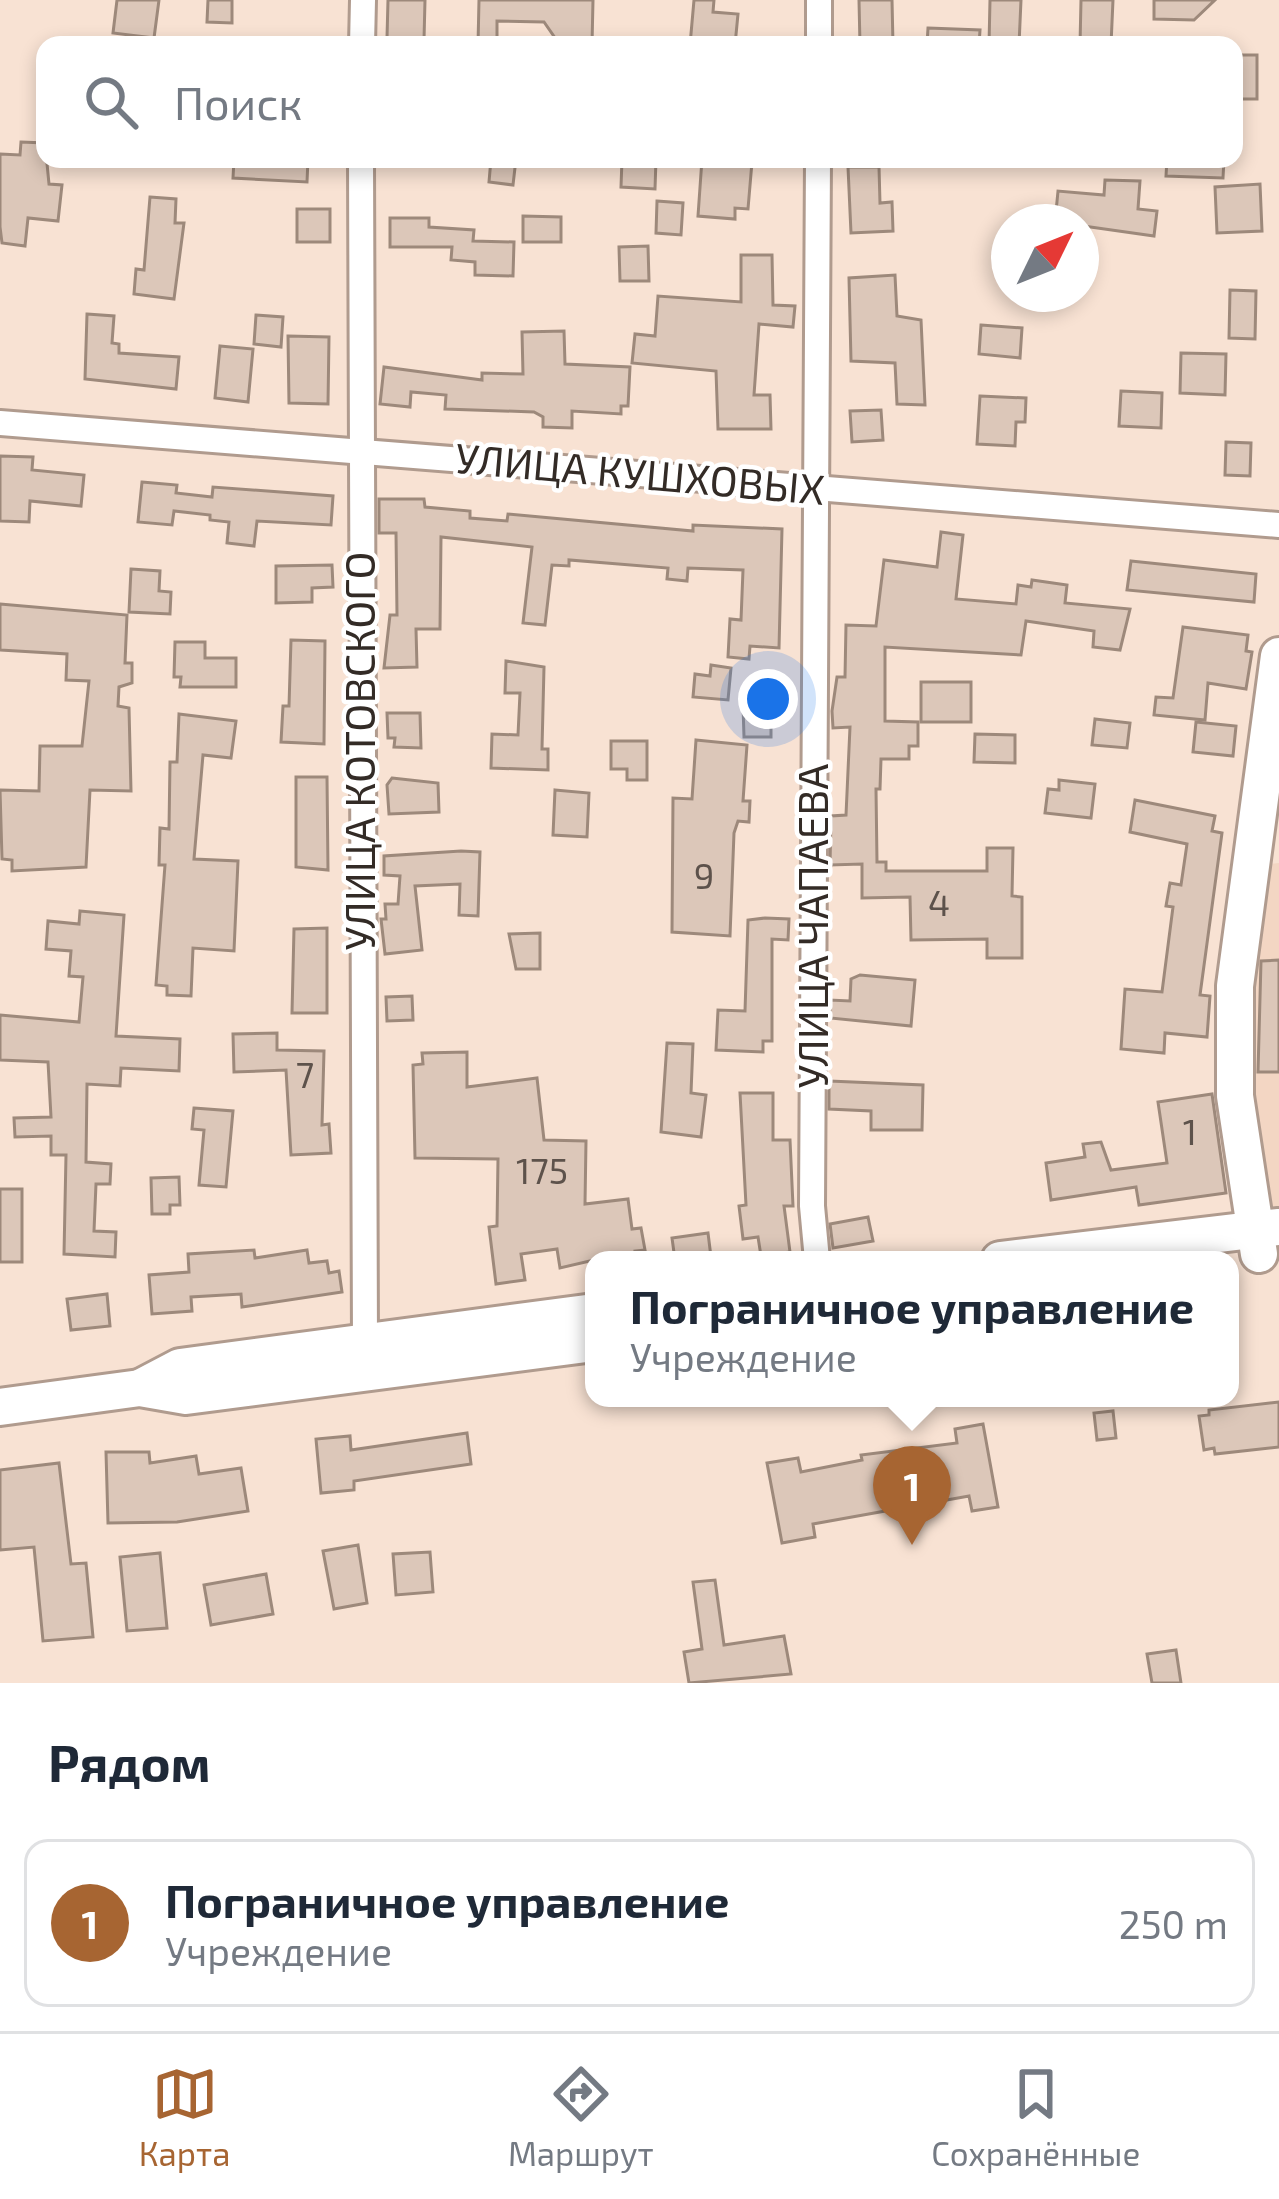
<!DOCTYPE html>
<html lang="ru">
<head>
<meta charset="utf-8">
<style>
	:root { --surface:#fff; --page:#f2f2f3; --text:#1f2937; --muted:#747a83; --line:#e0e1e3; --accent:#a76532 }
	body { margin:0; font-family:"Exo 2",sans-serif; background:var(--page); color:var(--text) }
	.compass { position:absolute; left:991px; top:204px; width:108px; height:108px; border-radius:50%; background:var(--surface); box-shadow:0 6px 18px #0003; rotate:47deg }
	.you { position:absolute; left:768px; top:699px; width:42px; height:42px; margin:-30px; border:9px solid #fff; border-radius:50%; background:#1a73e8; box-shadow:0 0 0 18px #1a73e833 }
	.badge { display:grid; place-items:center; width:78px; height:78px; border-radius:50%; background:var(--accent); color:#fff; font-size:39px; font-weight:700 }
	.pin { position:absolute; translate:-50% -99px; filter:drop-shadow(0 3px 6px #0008) }
	.pin::after { content:''; position:absolute; top:63px; width:42px; height:36px; background:inherit; clip-path:polygon(0 0,100% 0,50% 100%) }
	.popup { position:absolute; left:585px; top:1251px; width:654px; height:156px; box-sizing:border-box; display:grid; place-content:center; border-radius:24px; background:var(--surface); filter:drop-shadow(0 3px 9px #0005); font-size:39px; white-space:nowrap; color:var(--muted) }
	.popup b { font-size:45px; color:var(--text) }
	.popup::after { content:''; position:absolute; left:50%; top:100%; margin-left:-24px; border:24px solid transparent; border-top-color:var(--surface) }
	.list { margin:0; padding:0; list-style:none }
	h2 { display:flex; justify-content:space-between; align-items:center; height:156px; margin:0; padding:0 48px; font-size:51px }
	h2 small { font-size:39px; font-weight:400; color:var(--muted) }
	.list li { display:grid; grid-template-columns:78px 1fr auto; gap:36px; align-items:center; box-sizing:border-box; height:168px; margin:0 24px 24px; padding:0 24px; border:3px solid var(--line); border-radius:24px }
	.list b { display:block; font-size:45px; white-space:nowrap }
	.list p { margin:0; font-size:39px; white-space:nowrap; color:var(--muted) }
	.list em { font-size:39px; font-style:normal; color:var(--muted) }
	.icon { flex:none; width:66px; height:66px; fill:none; stroke:currentColor; stroke-width:2; stroke-linecap:round; stroke-linejoin:round }
	.map { position:relative; flex:none; width:1279px; height:1683px; overflow:hidden }
	.search { position:absolute; background:var(--surface); box-shadow:0 6px 18px #0003; left:36px; right:36px; top:36px; height:132px; display:flex; align-items:center; gap:30px; box-sizing:border-box; padding:0 42px; border-radius:24px; color:var(--muted); font-size:45px }
	.sheet { height:348px; background:var(--surface) }
	nav { display:flex; justify-content:space-around; align-items:center; box-sizing:border-box; height:168px; border-top:3px solid var(--line); background:var(--surface); font-size:33px; color:var(--muted) }
	nav a { display:grid; justify-items:center; gap:6px }
	nav .on { color:var(--accent) }
	.map>svg:first-child { display:block }
	.built { fill:#f3d6c3 }
	.building { fill:#dcc7b9; stroke:#9d897b; stroke-width:3 }
	.lines { fill:none; stroke-linecap:round; stroke-linejoin:round }
	.street-casing { stroke:#b09b8e; stroke-width:30 }
	.secondary-casing { stroke:#b09b8e; stroke-width:42 }
	.street { stroke:#fff; stroke-width:24 }
	.secondary { stroke:#fff; stroke-width:36 }
	.labels { text-anchor:middle; stroke-width:9; stroke-linejoin:round; paint-order:stroke }
	.number-label { font-size:36px; fill:#5d524b }
	.street-label { font-size:42px; fill:#332b26; stroke:#fff }
</style>
</head>
<body>
<div class="map">
<svg width="1279" height="1683" viewBox="0 0 1279 1683">
	<rect width="100%" height="100%" fill="#f8e2d3"/>
	<path class="built" d="M1279,863V1227L1254,1230L1251,866Z"/>
	<g class="building">
		<path d="M117,0H159L154,38L113,33Z"/>
		<path d="M208,0H232V23L207,22Z"/>
		<path d="M388,0H425L424,40L387,38Z"/>
		<path d="M479,0H593L592,45H560L544,22L497,21V45H478Z"/>
		<path d="M694,0H714L713,12L738,14L735,45H690Z"/>
		<path d="M859,0H892L893,45H860Z"/>
		<path d="M990,0H1021L1019,45H989Z"/>
		<path d="M1081,0H1113L1111,45H1080Z"/>
		<path d="M1154,0H1215L1194,20L1154,19Z"/>
		<path d="M928,28L980,30L979,45H927Z"/>
		<rect x="1234" y="55" width="23" height="44"/>
		<path d="M21,142L45,143L49,184L62,185L58,221L28,218L25,246L2,243L0,227V154L20,155Z"/>
		<path d="M234,159H308L307,182L233,178Z"/>
		<path d="M491,159H516L513,185L489,182Z"/>
		<path d="M622,159H656L655,189L621,187Z"/>
		<path d="M702,159L752,162L748,209L735,208V219L698,216Z"/>
		<path d="M1167,159H1224L1223,178L1166,176Z"/>
		<path d="M848,167H879L880,203L892,202L893,231L851,233Z"/>
		<path d="M1105,180L1140,181L1138,209L1157,211L1154,236L1055,222L1058,191L1104,195Z"/>
		<path d="M1260,184L1262,231L1217,233L1215,187Z"/>
		<path d="M150,197L176,199L175,223H184L174,299L134,294L136,269L144,270Z"/>
		<path d="M657,201L683,203L681,235L656,233Z"/>
		<rect x="297" y="209" width="33" height="33"/>
		<path d="M523,216L561,217V242H523Z"/>
		<path d="M390,218H429V227L474,230L473,241L514,242L513,276L475,275V262L451,260L452,247H390Z"/>
		<path d="M648,246L649,281H620L619,247Z"/>
		<path d="M741,255H772L773,305L795,306L793,327L759,324L754,395H770L771,429H718L716,371L632,363L635,334L655,336L658,296L741,302Z"/>
		<path d="M895,275L897,316L921,320L925,405L897,404L895,363L851,361L849,278Z"/>
		<path d="M1230,290L1256,291L1255,339L1229,338Z"/>
		<path d="M87,314L114,316L112,343L119,344V353L179,357L176,389L85,379Z"/>
		<path d="M256,315L283,317L281,347L254,344Z"/>
		<path d="M981,325L1022,328L1020,358L979,354Z"/>
		<path d="M564,331L565,364L630,367L628,406H621V414L572,411V428L543,427V417L534,412L445,409L446,395L411,392L410,407L380,404L384,367L482,380V373L523,374L522,332Z"/>
		<path d="M288,336L329,337L328,404L289,403Z"/>
		<path d="M220,346L253,349L248,402L215,398Z"/>
		<path d="M1181,353L1226,354L1225,395L1180,393Z"/>
		<path d="M1121,391L1162,393L1161,428L1119,426Z"/>
		<path d="M980,396L1026,398L1025,422H1016L1015,446L977,444Z"/>
		<path d="M881,410L883,440L852,442L850,411Z"/>
		<path d="M1226,442L1251,443L1250,476L1225,475Z"/>
		<path d="M0,456L33,457L32,470L84,475L81,506L30,501L29,522L0,521Z"/>
		<path d="M142,482L177,485L176,493L212,497L213,487L333,496L331,525L257,521L254,546L227,543L229,522L210,520V515L174,511L172,525L138,522Z"/>
		<path d="M379,499H424L425,507L470,511V518L507,521L508,514L693,531V525L782,529L779,648L750,646L749,659L728,657L730,619L741,620L743,570L688,568L687,581L667,579L668,568L569,560V566L552,565L545,625L523,623L532,547L441,537L440,629H416L417,667L384,668L390,615H397L396,533H379Z"/>
		<path d="M941,532L963,535L956,599L1016,604L1018,585L1031,587L1032,580L1067,585L1065,603L1130,609L1120,650L1093,647L1094,631L1026,621L1021,655L885,647V721L918,722V746H909V759H881L880,789H876L877,862H886V871H987V848H1013L1012,896L1022,897V958H987V939L911,940L910,897L862,898V864L830,865L831,816L846,815L850,727L833,728L832,711L837,677H845L846,625L876,626L884,560L937,567Z"/>
		<path d="M1131,561L1256,574L1254,602L1127,590Z"/>
		<path d="M332,565L333,587L312,588V602L276,603V566Z"/>
		<path d="M131,569L160,571L159,591L171,592L170,614L129,612Z"/>
		<path d="M0,604L127,615L125,663H132V683L119,687L118,706L129,708L131,791L90,790L86,867L12,871V860L2,859L0,790L39,791L40,746H82L89,681L66,680L67,654L0,650Z"/>
		<path d="M1183,627L1248,635L1246,651L1252,652L1246,689L1208,683L1205,720L1154,715L1156,697L1173,698Z"/>
		<path d="M291,640L325,641L324,744L281,742L283,706H289Z"/>
		<path d="M175,642H205V658H236V687H180L181,677H174Z"/>
		<path d="M506,661L544,667L542,749H548V770L491,768L492,734L518,735L520,693H505Z"/>
		<path d="M711,665L731,668L728,700L693,697L695,674L710,676Z"/>
		<rect x="921" y="682" width="50" height="40"/>
		<path d="M771,705V737H744L743,706Z"/>
		<path d="M387,713H420L421,748L394,747L395,738H388Z"/>
		<path d="M179,714L236,721L231,758L203,755L194,859L238,861L234,951L193,948L191,996L167,995V986L156,985L165,865H159L160,828L169,829L170,762H177Z"/>
		<path d="M1095,719L1130,723L1127,748L1092,745Z"/>
		<path d="M1196,722L1236,726L1233,756L1193,752Z"/>
		<path d="M975,734L1015,735V763L974,762Z"/>
		<path d="M696,740L747,745L743,801H750L749,822L738,821L734,833L730,936L672,932L673,798L692,799Z"/>
		<path d="M611,741H647V780H627V769H611Z"/>
		<path d="M296,777H327L328,870L296,867Z"/>
		<path d="M392,778L438,783L439,812L389,814L387,785Z"/>
		<path d="M1059,780L1095,784L1091,818L1045,813L1048,789L1059,790Z"/>
		<path d="M555,790L589,793L587,837L553,835Z"/>
		<path d="M1135,800L1215,816L1212,831L1222,833L1200,995L1210,996L1207,1037L1165,1033L1164,1053L1121,1049L1125,989L1162,992L1173,907L1166,906L1170,883L1181,885L1187,844L1130,832Z"/>
		<path d="M461,851L480,852L478,916L459,915L460,884L415,886L422,950L385,954L381,919H386L385,904H398L400,876L384,875V856Z"/>
		<path d="M80,911L124,915L116,1036L180,1039L179,1071L121,1068L120,1086L87,1084L86,1162L111,1164L110,1184H96L94,1231L116,1232L115,1257L64,1254L66,1155H51V1136L15,1137L14,1118L51,1117L48,1062L0,1060V1015L79,1022L83,977L69,976L71,951L46,949L48,921L79,924Z"/>
		<path d="M765,918L789,919L788,940L772,939V1041H763V1052L716,1050L718,1010L745,1011L748,920Z"/>
		<path d="M327,928V1013H292L294,929Z"/>
		<path d="M540,933V969H516L509,934Z"/>
		<path d="M1279,960V1072H1258L1261,961Z"/>
		<path d="M860,975L915,980L911,1026L830,1018V1000L850,1001L851,979Z"/>
		<path d="M412,996L413,1020L387,1021L386,997Z"/>
		<path d="M277,1033V1050L324,1051L322,1125L329,1124L331,1153L291,1155L286,1070L234,1072L233,1034Z"/>
		<path d="M667,1043L693,1044L691,1093L706,1095L701,1137L661,1132Z"/>
		<path d="M467,1052V1087L537,1078L544,1140L586,1141L585,1204L628,1199L632,1229L641,1228L645,1250L635,1251L636,1260H594L560,1268L557,1249L521,1254L525,1280L496,1284L489,1227L497,1226L498,1159L415,1158L413,1065L423,1064L422,1053Z"/>
		<path d="M829,1081L923,1085L922,1130H871V1111L829,1109Z"/>
		<path d="M740,1093H773V1140H790L793,1206H784L790,1252L761,1256L758,1237L743,1239L739,1206L746,1205Z"/>
		<path d="M1212,1094L1226,1193L1139,1205L1136,1187L1051,1200L1046,1163L1085,1157L1083,1144L1101,1142L1111,1170L1167,1163L1158,1102Z"/>
		<path d="M194,1108L233,1111L226,1187L199,1185L204,1130L192,1129Z"/>
		<path d="M179,1177L180,1205H170V1214H152L151,1178Z"/>
		<rect x="0" y="1189" width="22" height="73"/>
		<path d="M868,1217L873,1241L833,1248L830,1224Z"/>
		<path d="M708,1233L711,1257L675,1260L672,1238Z"/>
		<path d="M254,1250L255,1258L307,1250L309,1263L327,1261L329,1273L339,1271L342,1292L242,1307L241,1294L191,1297L192,1311L152,1314L149,1275L189,1272L188,1254Z"/>
		<path d="M107,1294L110,1326L71,1330L67,1299Z"/>
		<path d="M1279,1402V1447L1215,1454L1214,1448L1204,1450L1199,1416L1209,1415V1410Z"/>
		<path d="M1113,1411L1116,1438L1097,1440L1094,1413Z"/>
		<path d="M983,1424L998,1507L972,1511L969,1496L813,1524L815,1537L782,1543L767,1463L798,1458L801,1472L862,1460L861,1455L957,1443L955,1429Z"/>
		<path d="M467,1433L471,1464L354,1481V1490L321,1493L316,1439L350,1436L351,1450Z"/>
		<path d="M106,1452H149L150,1463L196,1456L199,1474L241,1468L248,1511L177,1522L108,1523Z"/>
		<path d="M59,1463L71,1564L86,1563L93,1637L43,1641L34,1547L0,1550V1470Z"/>
		<path d="M358,1545L367,1603L334,1609L323,1551Z"/>
		<path d="M430,1552L433,1592L396,1595L393,1554Z"/>
		<path d="M160,1553L167,1628L127,1631L120,1557Z"/>
		<path d="M266,1574L273,1614L211,1625L204,1585Z"/>
		<path d="M715,1580L724,1645L784,1636L791,1674L689,1683L684,1652L702,1649L693,1582Z"/>
		<path d="M1176,1650L1181,1683H1152L1147,1654Z"/>
	</g>
	<g class="lines">
		<g class="street-casing">
			<g id="street">
				<path d="M362,45L363,0"/>
				<path d="M819,45V0"/>
				<path d="M361,159L365,1344"/>
				<path d="M0,423L1279,525"/>
				<path d="M817,1260L812,1206L818,159"/>
			</g>
		</g>
		<g class="secondary-casing">
			<g id="secondary">
				<path d="M1259,1254L1235,1096V986L1279,656"/>
				<path d="M1000,1260L1277,1227"/>
				<path d="M140,1388L180,1367L594,1312"/>
				<path d="M0,1407L140,1388L186,1396L594,1343"/>
			</g>
		</g>
		<use href="#street" class="street"/>
		<use href="#secondary" class="secondary"/>
	</g>
	<g class="labels">
		<g class="number-label">
			<text x="704" y="889">9</text>
			<text x="939" y="916">4</text>
			<text x="305" y="1088">7</text>
			<text x="1190" y="1145">1</text>
			<text x="542" y="1184">175</text>
		</g>
		<g class="street-label">
			<text transform="translate(640 474) rotate(5)" y="15">УЛИЦА КУШХОВЫХ</text>
			<text transform="translate(360 751) rotate(-90)" y="15">УЛИЦА КОТОВСКОГО</text>
			<text transform="translate(813 926) rotate(-90)" y="15">УЛИЦА ЧАПАЕВА</text>
		</g>
	</g>
</svg>
<svg class="compass" viewBox="-18 -18 36 36"><path d="M0-13l5 13h-10z" fill="#e53935"/><path d="M0 13l5-13h-10z" fill="#747a83"/></svg>
<div class="you"></div>
<div class="pin badge" style="left:912px;top:1545px">1</div>
<div class="popup"><b>Пограничное управление</b>Учреждение</div>
<div class="search"><svg class="icon" aria-label="search" viewBox="0 0 24 24"><circle cx="10" cy="10" r="6"/><path d="M15 15l6 6"/></svg>Поиск</div>
</div>
<section class="sheet">
<h2>Рядом<small></small></h2>
<ul class="list">
<li><span class="badge">1</span><div><b>Пограничное управление</b><p>Учреждение</p></div><em>250 m</em></li>
</ul>
</section>
<nav>
<a class="on"><svg class="icon" aria-label="map" viewBox="0 0 24 24"><path d="M3 6l6-2 6 2 6-2v14l-6 2-6-2-6 2zM9 4v14M15 6v14"/></svg>Карта</a>
<a><svg class="icon" aria-label="directions" viewBox="0 0 24 24"><path d="M12 3l9 9-9 9-9-9zM9 14v-3h6M13 9l2 2-2 2"/></svg>Маршрут</a>
<a><svg class="icon" aria-label="saved" viewBox="0 0 24 24"><path d="M7 4h10v16l-5-4-5 4z"/></svg>Сохранённые</a>
</nav>
</body>
</html>
